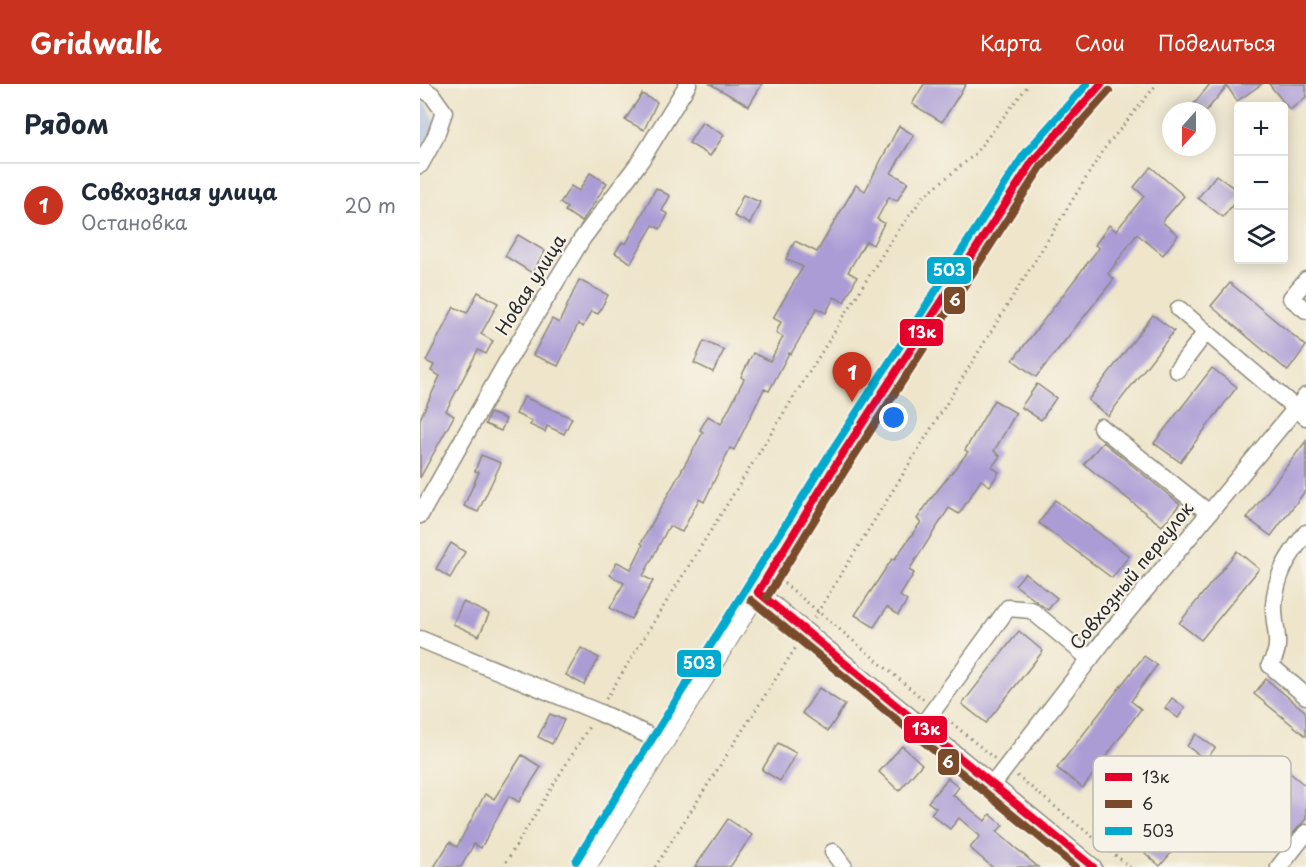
<!DOCTYPE html>
<html lang="ru">
<head>
<meta charset="utf-8">
<style>
	:root { --surface:#fff; --page:#f2f2f3; --text:#1f2937; --muted:#747a83; --line:#e0e1e3; --accent:#c8321e }
	body { margin:0; font-family:"Playpen Sans",sans-serif; background:var(--page); color:var(--text) }
	.controls { position:absolute; right:18px; top:18px; display:grid; overflow:hidden; border-radius:6px; box-shadow:0 3px 15px #0003 }
	.controls button { width:54px; height:54px; display:grid; place-items:center; padding:0; border:0; border-bottom:2px solid var(--line); background:var(--surface); color:var(--text); font:30px sans-serif }
	.compass { position:absolute; left:742px; top:18px; width:54px; height:54px; border-radius:50%; background:var(--surface); box-shadow:0 3px 15px #0003; rotate:201deg }
	.you { position:absolute; left:474px; top:334px; width:21px; height:21px; margin:-15px; border:4px solid #fff; border-radius:50%; background:#1a73e8; box-shadow:0 0 0 9px #1a73e833 }
	.badge { display:grid; place-items:center; width:39px; height:39px; border-radius:50%; background:var(--accent); color:#fff; font-size:20px; font-weight:700 }
	.pin { position:absolute; translate:-50% -50px; filter:drop-shadow(0 2px 3px #0008) }
	.pin::after { content:''; position:absolute; top:32px; width:21px; height:18px; background:inherit; clip-path:polygon(0 0,100% 0,50% 100%) }
	.list { margin:0; padding:0; list-style:none }
	h2 { display:flex; justify-content:space-between; align-items:center; height:78px; margin:0; padding:0 24px; font-size:26px }
	h2 small { font-size:20px; font-weight:400; color:var(--muted) }
	.list li { display:grid; grid-template-columns:39px 1fr auto; gap:18px; align-items:center; box-sizing:border-box; height:84px; padding:0 24px; border-top:2px solid var(--line) }
	.list b { display:block; font-size:22px; white-space:nowrap }
	.list p { margin:0; font-size:20px; white-space:nowrap; color:var(--muted) }
	.list em { font-size:20px; font-style:normal; color:var(--muted) }
	.icon { flex:none; width:33px; height:33px; fill:none; stroke:currentColor; stroke-width:2; stroke-linecap:round; stroke-linejoin:round }
	.map { position:relative; flex:none; width:886px; height:783px; overflow:hidden }
	header { display:flex; align-items:center; gap:36px; box-sizing:border-box; height:84px; padding:0 30px; background:var(--accent); color:#fff }
	header strong { font-size:28px }
	nav { display:flex; gap:33px; margin-inline-start:auto; font-size:21px }
	main { display:flex }
	aside { flex:1; background:var(--surface) }
	.map>svg:first-child { display:block }
	.industrial { fill:#b6c6de }
	.building { fill:#ab9cd6 }
	.lines { fill:none; stroke-linecap:round; stroke-linejoin:round }
	.minor-casing { stroke:#8c887a; stroke-width:19 }
	.major-casing { stroke:#8c887a; stroke-width:23 }
	.path { stroke:#8c887a; stroke-width:3; stroke-dasharray:1.5 4.5; stroke-linecap:butt }
	.minor { stroke:#fff; stroke-width:16 }
	.major { stroke:#fff; stroke-width:21 }
	.bus-1-casing { stroke:#f7f3e8; stroke-width:12 }
	.bus-2-casing { stroke:#f7f3e8; stroke-width:12 }
	.bus-3-casing { stroke:#f7f3e8; stroke-width:12 }
	.bus-1 { stroke:#e4002b; stroke-width:8 }
	.bus-2 { stroke:#7a4b2a; stroke-width:8 }
	.bus-3 { stroke:#00a9ce; stroke-width:8 }
	.labels { text-anchor:middle; stroke-width:4.5; stroke-linejoin:round; paint-order:stroke }
	.street-label { font-size:18px; fill:#2b2b2b; stroke:#f7f3e8 }
	.key { fill:#f7f3e8; stroke:#bab7af; stroke-width:1.5 }
	.key-label { font-size:16px; fill:#2b2b2b }
	.line-badge { stroke:#f7f3e8; stroke-width:2 }
	.badge-label { font-size:16px; text-anchor:middle; font-weight:bold; fill:#fff }
</style>
</head>
<body>
<header>
<strong>Gridwalk</strong>
<nav><a>Карта</a><a>Слои</a><a>Поделиться</a></nav>
</header>
<main>
<aside>
<h2>Рядом<small></small></h2>
<ul class="list">
<li><span class="badge">1</span><div><b>Совхозная улица</b><p>Остановка</p></div><em>20 m</em></li>
</ul>
</aside>
<div class="map">
<svg width="886" height="783" viewBox="0 0 886 783">
	<rect width="100%" height="100%" fill="#f7f3e8"/>
	<filter id="ink" filterUnits="userSpaceOnUse"><feTurbulence type="fractalNoise" baseFrequency=".0167" numOctaves="2"/><feDisplacementMap in="SourceGraphic" scale="12" xChannelSelector="R" yChannelSelector="G"/><feConvolveMatrix kernelMatrix="1 2 1 2 8 2 1 2 1" color-interpolation-filters="sRGB"/></filter>
	<filter id="wash" filterUnits="userSpaceOnUse"><feTurbulence type="fractalNoise" baseFrequency=".008" numOctaves="4" result="noise"/><feDisplacementMap in="SourceGraphic" scale="24" xChannelSelector="R" yChannelSelector="G"/><feGaussianBlur stdDeviation="1.35" result="paint"/><feColorMatrix in="noise" values="0 0 0 0 0 0 0 0 0 0 0 0 0 0 0 0 0 1.4 0 .05"/><feComposite in="paint" operator="in"/></filter>
	<g filter="url(#wash)">
		<rect width="100%" height="100%" fill="#eee5ca"/>
		<path class="industrial" d="M0,14L5,18L17,42L0,68Z"/>
		<g id="blocks">
			<g class="building">
				<path d="M290,0H342L329,22Z"/>
				<path d="M504,0H546L522,38L492,20Z"/>
				<path d="M790,0H842L817,17L807,2L786,27H768Z"/>
				<path d="M849,0H886V13L870,26Z"/>
				<path d="M222,10L237,18L224,46L205,36Z"/>
				<path d="M282,38L304,51L290,72L269,59Z"/>
				<path d="M479,42L494,51L471,89L488,98L477,117L469,113L457,135L464,139L453,161L446,157L428,188L437,193L424,218L414,213L406,229L397,224L371,270L369,269L349,307L344,305L314,366L310,364L284,418L279,415L262,448L249,442L223,492L233,497L211,535L190,524L204,499L190,491L197,478L211,485L223,461L221,459L283,348L280,346L288,332L301,340L324,295L321,293L333,269L350,277L363,253L356,249L361,238L353,234L383,183L366,175L375,157L397,168L436,101L445,107Z"/>
				<path d="M731,83L764,112L742,138L758,151L743,171L717,150L688,190L694,195L616,293L593,276L679,164L675,161L689,141L696,147L724,112L714,103Z"/>
				<path d="M170,89L187,99L162,138L145,127L147,124L140,119L151,102L159,107Z"/>
				<path d="M796,91L819,108V113L803,133L778,114Z"/>
				<path d="M236,104L250,112L242,127L248,130L240,145L233,141L211,179L195,169L202,158L206,160Z"/>
				<path d="M323,111L340,118L330,140L314,132Z"/>
				<path d="M98,151L125,167L112,189L85,172Z"/>
				<path d="M159,196L188,211L178,230L171,227L163,243L158,240L138,282L113,271L132,235L139,239Z"/>
				<path d="M810,199L886,262L868,287L791,222Z"/>
				<path d="M58,208L78,219L61,250L73,257L66,270L58,266L26,327L34,332L0,394V335L20,292L11,287L14,281L6,277L34,223L47,229Z"/>
				<path d="M733,231L754,247L688,332L668,316Z"/>
				<path d="M284,257L304,266L293,288L274,279Z"/>
				<path d="M792,284L817,303L760,378L734,359Z"/>
				<path d="M617,300L636,314L621,336L601,323Z"/>
				<path d="M104,313L152,334L144,350L127,342L125,348L110,341L112,337L96,330Z"/>
				<path d="M574,316L596,329L574,367L580,372L572,383L579,388L570,402L561,396L539,430L529,424L489,486L494,489L480,512L487,517L478,531L467,523L454,543L435,531L472,475L474,476L501,438L497,435L510,416L548,368L545,366Z"/>
				<path d="M70,329L86,335L81,347L65,340Z"/>
				<path d="M886,357V406L851,452L827,434Z"/>
				<path d="M683,358L760,420L742,442L664,380Z"/>
				<path d="M61,371L81,379L58,428L44,422L59,388L55,387Z"/>
				<path d="M635,416L709,472L692,494L619,439Z"/>
				<path d="M31,459L45,468L30,494L16,485Z"/>
				<path d="M817,467L839,485L781,556L759,539Z"/>
				<path d="M605,489L637,514L628,526L595,501Z"/>
				<path d="M43,518L69,530L59,552L33,540Z"/>
				<path d="M599,547L623,567L566,639L542,620Z"/>
				<path d="M161,564L179,574L164,601L146,591Z"/>
				<path d="M724,572L737,581L711,617L721,625L663,704L637,684Z"/>
				<path d="M846,595L886,628V652L834,610Z"/>
				<path d="M399,604L425,621L408,647L382,629Z"/>
				<path d="M752,614L765,624L758,634L745,624Z"/>
				<path d="M130,630L144,636L132,660L118,653Z"/>
				<path d="M776,650L795,664L786,676L767,662Z"/>
				<path d="M358,659L376,669L360,697L342,686Z"/>
				<path d="M482,662L502,680L479,707L459,688Z"/>
				<path d="M102,671L121,683L99,718L89,712L61,764L54,760L41,783H14L30,758L37,763L65,710L74,715Z"/>
				<path d="M865,685L886,702V735L867,756L831,726Z"/>
				<path d="M528,694L539,703L533,711L565,737L570,730L583,741L577,748L618,783H572L550,764L560,752L539,734L530,745L511,730L516,724L508,718Z"/>
				<path d="M690,717L703,728L706,725L716,735L719,733L740,751L747,744L762,756L740,782L725,769L729,764L709,747L700,757L687,745L690,741L679,730Z"/>
				<path d="M308,735L332,751L310,783H275Z"/>
			</g>
		</g>
	</g>
	<g filter="url(#ink)">
		<use href="#blocks" fill-opacity="0" stroke="#8c887a" stroke-width="1.5"/>
		<g class="lines">
			<g class="minor-casing">
				<g id="minor">
					<path d="M0,3L12,11L24,28L15,54L0,81"/>
					<path d="M886,196L871,214L886,226"/>
					<path d="M759,225L886,333"/>
					<path d="M757,286L786,248"/>
					<path d="M681,343L789,429"/>
					<path d="M0,431L88,276L162,155L221,76L268,0"/>
					<path d="M886,449C868,473 856,490 854,521C853,545 864,560 850,581L886,612"/>
					<path d="M338,508L673,783"/>
					<path d="M0,555L178,628L243,658"/>
					<path d="M502,642L588,524L611,526L670,575"/>
					<path d="M573,700L689,550L886,312"/>
					<path d="M413,768L424,783"/>
					<path d="M859,783L886,749"/>
				</g>
			</g>
			<g class="major-casing">
				<path id="major" d="M165,783L418,377L613,77L681,0"/>
			</g>
			<g class="path">
				<path d="M364,499L504,616"/>
				<path d="M394,534L684,65L737,0"/>
				<path d="M186,615L472,155L504,112L554,71L609,0"/>
				<path d="M527,635L575,675"/>
				<path d="M597,692L710,783"/>
				<path d="M83,783L170,641"/>
				<path d="M235,783L378,560"/>
			</g>
			<use href="#minor" class="minor"/>
			<use href="#major" class="major"/>
			<g class="bus-1-casing">
				<g id="bus-1">
					<path d="M338,508L418,377L613,77L681,0"/>
					<path d="M338,508L673,783"/>
				</g>
			</g>
			<g class="bus-2-casing">
				<g id="bus-2">
					<path d="M347,513L427,383L621,83L689,7"/>
					<path d="M331,516L656,783"/>
				</g>
			</g>
			<g class="bus-3-casing">
				<path id="bus-3" d="M156,777L409,371L604,71L667,0"/>
			</g>
			<use href="#bus-1" class="bus-1"/>
			<use href="#bus-2" class="bus-2"/>
			<use href="#bus-3" class="bus-3"/>
		</g>
	</g>
	<g class="labels">
		<g class="street-label">
			<text transform="translate(111 201) rotate(-58)" y="6">Новая улица</text>
			<text transform="translate(712 492) rotate(-51)" y="6">Совхозный переулок</text>
		</g>
	</g>
	<rect x="673" y="672" width="198" height="96" rx="9" class="key"/>
	<rect x="685" y="689" width="27" height="8" fill="#e4002b"/>
	<rect x="685" y="716" width="27" height="8" fill="#7a4b2a"/>
	<rect x="685" y="743" width="27" height="8" fill="#00a9ce"/>
	<g class="key-label">
		<text x="722" y="699">13к</text>
		<text x="722" y="726">6</text>
		<text x="722" y="753">503</text>
	</g>
	<g class="line-badge">
		<rect x="506" y="172" width="46" height="29" rx="6" fill="#00a9ce"/>
		<rect x="523" y="202" width="23" height="29" rx="6" fill="#7a4b2a"/>
		<rect x="479" y="234" width="45" height="29" rx="6" fill="#e4002b"/>
		<rect x="256" y="565" width="46" height="29" rx="6" fill="#00a9ce"/>
		<rect x="483" y="631" width="45" height="29" rx="6" fill="#e4002b"/>
		<rect x="517" y="664" width="23" height="28" rx="6" fill="#7a4b2a"/>
	</g>
	<g class="badge-label">
		<text x="529" y="192">503</text>
		<text x="535" y="222">6</text>
		<text x="502" y="254">13к</text>
		<text x="279" y="585">503</text>
		<text x="506" y="651">13к</text>
		<text x="528" y="684">6</text>
	</g>
</svg>
<div class="controls">
<button>+</button>
<button>−</button>
<button><svg class="icon" aria-label="layers" viewBox="0 0 24 24"><path d="M12 4l9 5-9 5-9-5zM3 14l9 5 9-5"/></svg></button>
</div>
<svg class="compass" viewBox="-18 -18 36 36"><path d="M0-13l5 13h-10z" fill="#e53935"/><path d="M0 13l5-13h-10z" fill="#747a83"/></svg>
<div class="you"></div>
<div class="pin badge" style="left:432px;top:318px">1</div>
</div>
</main>
</body>
</html>
